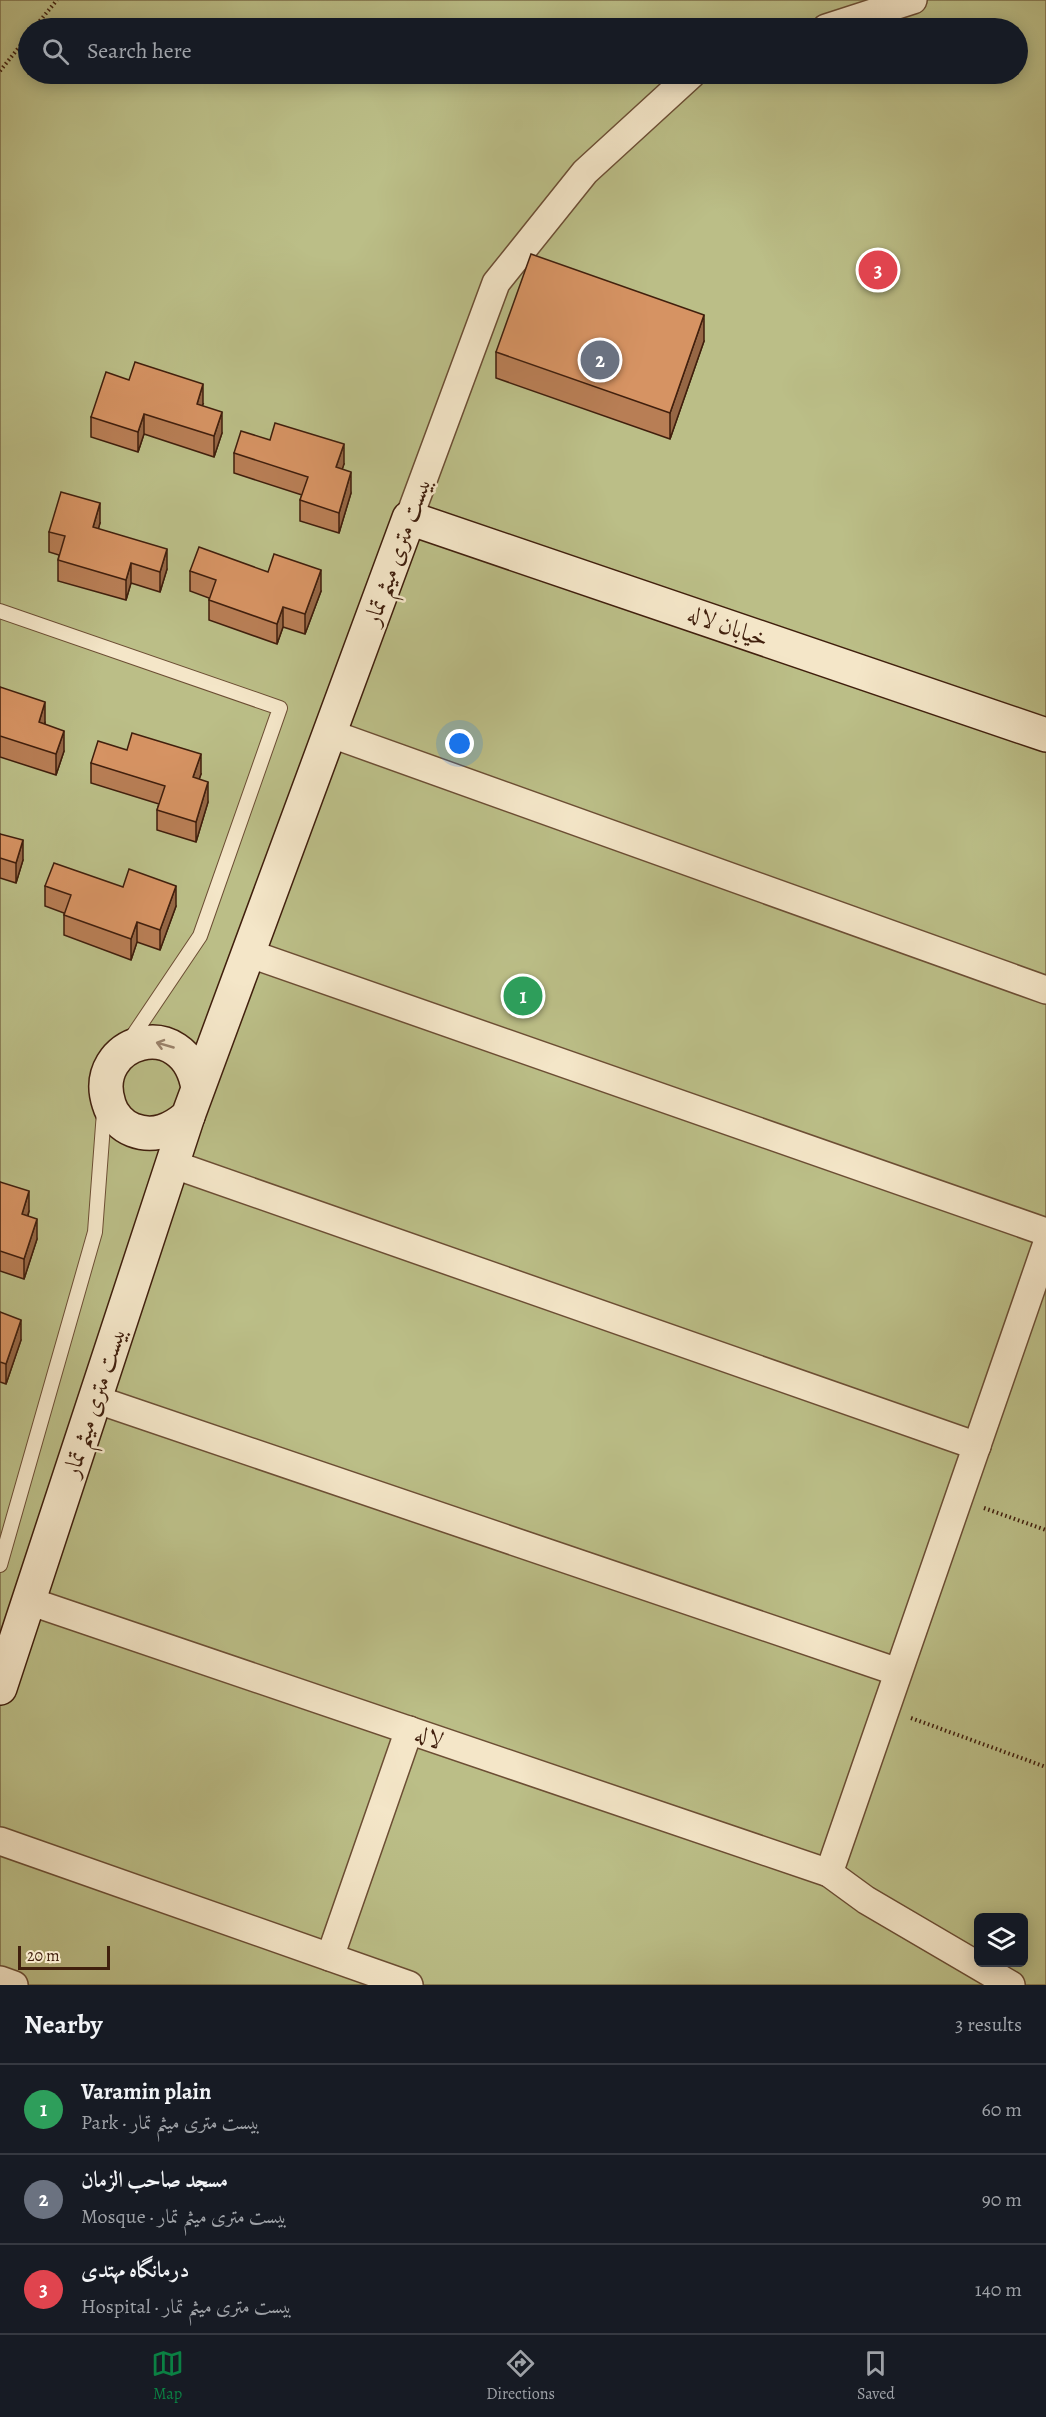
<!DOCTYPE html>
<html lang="en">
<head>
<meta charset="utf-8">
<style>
	:root { --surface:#171b24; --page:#20242c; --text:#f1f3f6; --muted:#9ea1a6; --line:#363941; --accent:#0b8043 }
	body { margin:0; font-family:Alegreya,Amiri,serif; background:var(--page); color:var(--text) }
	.controls { position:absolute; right:18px; bottom:18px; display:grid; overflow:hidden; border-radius:9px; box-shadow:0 3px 15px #0003 }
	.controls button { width:54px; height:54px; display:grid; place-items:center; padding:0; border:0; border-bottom:2px solid var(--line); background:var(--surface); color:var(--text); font:30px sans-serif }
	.scale { position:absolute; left:18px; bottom:15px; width:92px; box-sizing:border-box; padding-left:6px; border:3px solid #401f0d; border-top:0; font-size:16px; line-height:21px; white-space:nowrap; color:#401f0d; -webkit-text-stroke:4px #f4e6c8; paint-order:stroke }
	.you { position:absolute; left:460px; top:744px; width:21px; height:21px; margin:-15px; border:4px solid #fff; border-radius:50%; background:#1a73e8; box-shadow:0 0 0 9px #1a73e833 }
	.badge { display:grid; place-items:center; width:39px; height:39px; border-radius:50%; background:var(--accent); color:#fff; font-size:20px; font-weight:700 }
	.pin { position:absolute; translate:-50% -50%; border:3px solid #fff; box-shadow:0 2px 6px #0006 }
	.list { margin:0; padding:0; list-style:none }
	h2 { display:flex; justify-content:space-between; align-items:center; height:78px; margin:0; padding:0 24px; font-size:26px }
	h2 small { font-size:20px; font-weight:400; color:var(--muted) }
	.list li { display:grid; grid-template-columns:39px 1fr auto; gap:18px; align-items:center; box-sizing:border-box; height:90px; padding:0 24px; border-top:2px solid var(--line) }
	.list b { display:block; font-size:22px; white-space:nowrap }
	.list p { margin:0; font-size:20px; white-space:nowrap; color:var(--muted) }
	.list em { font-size:20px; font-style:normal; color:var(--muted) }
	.icon { flex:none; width:33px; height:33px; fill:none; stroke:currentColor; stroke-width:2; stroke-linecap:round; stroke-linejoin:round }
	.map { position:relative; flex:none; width:1046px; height:1985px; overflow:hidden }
	.search { position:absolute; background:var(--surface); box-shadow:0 3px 15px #0003; left:18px; right:18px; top:18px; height:66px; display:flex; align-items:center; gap:15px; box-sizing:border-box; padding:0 21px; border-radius:33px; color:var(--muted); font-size:22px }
	.sheet { height:348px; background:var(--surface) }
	nav { display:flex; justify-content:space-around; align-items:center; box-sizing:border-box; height:84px; border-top:2px solid var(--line); background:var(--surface); font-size:16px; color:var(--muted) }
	nav a { display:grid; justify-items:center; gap:3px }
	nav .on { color:var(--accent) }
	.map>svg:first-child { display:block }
	.green { fill:#bbbe87; stroke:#7e6e4a; stroke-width:1.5; fill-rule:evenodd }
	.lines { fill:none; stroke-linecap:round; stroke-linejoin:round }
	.lane-casing { stroke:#6c4e34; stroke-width:16 }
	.street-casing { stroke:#6c4e34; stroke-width:30 }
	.secondary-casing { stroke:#401f0d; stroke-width:36 }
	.path { stroke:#401f0d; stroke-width:4; stroke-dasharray:1.5 3; stroke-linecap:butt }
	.lane { stroke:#f4e6c8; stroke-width:14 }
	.street { stroke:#f4e6c8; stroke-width:27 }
	.secondary { stroke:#f4e6c8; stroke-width:33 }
	.wall { fill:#b87e55; stroke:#401f0d; stroke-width:1.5 }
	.shaded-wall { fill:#966745; stroke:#401f0d; stroke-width:1.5 }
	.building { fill:#d69363; stroke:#401f0d; stroke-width:1.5 }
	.oneway { stroke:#9a826a }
	.labels { text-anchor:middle; stroke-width:5; stroke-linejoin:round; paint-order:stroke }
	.street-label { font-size:24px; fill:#401f0d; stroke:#f4e6c8 }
</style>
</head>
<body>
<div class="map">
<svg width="1046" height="1985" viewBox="0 0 1046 1985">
	<rect width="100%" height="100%" fill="#eed9ab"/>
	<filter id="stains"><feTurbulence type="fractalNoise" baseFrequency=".00333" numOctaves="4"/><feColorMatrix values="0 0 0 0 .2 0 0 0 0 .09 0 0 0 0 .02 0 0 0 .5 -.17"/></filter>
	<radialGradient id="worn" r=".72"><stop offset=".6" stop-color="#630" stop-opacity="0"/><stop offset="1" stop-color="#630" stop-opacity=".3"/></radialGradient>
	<path class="green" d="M0,0H1046V1985H0ZM28,28H1018V74H28ZM978,1918H1024V1962H978Z"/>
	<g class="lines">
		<g class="lane-casing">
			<g id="lane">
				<path d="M0,611L280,708L200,936L128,1043"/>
				<path d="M0,1565L95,1232L104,1112"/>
			</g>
		</g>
		<g class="street-casing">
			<g id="street">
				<path d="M826,28L913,0"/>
				<path d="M409,518L496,283L585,172L692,74"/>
				<path d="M329,733L1046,990"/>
				<path d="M248,953L1046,1232"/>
				<path d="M172,1164L977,1446"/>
				<path d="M95,1399L898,1672"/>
				<path d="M29,1601L829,1873L866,1900L1011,1985"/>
				<path d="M0,1841L409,1985"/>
				<path d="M829,1873L1046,1246"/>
				<path d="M330,1957L409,1730"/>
				<path d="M0,1980L14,1985"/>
			</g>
		</g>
		<g class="secondary-casing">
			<g id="secondary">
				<path d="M198,1088C185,1011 88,1041 109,1104C112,1115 122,1126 133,1130C154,1138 172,1130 188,1116L409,518L1046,735"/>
				<path d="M0,1688L188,1116"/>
			</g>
		</g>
		<g class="path">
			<path d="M34,28L57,0"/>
			<path d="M0,71L28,36"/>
			<path d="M984,1508L1046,1530"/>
			<path d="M911,1718L1046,1767"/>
		</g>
		<use href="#lane" class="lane"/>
		<use href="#street" class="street"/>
		<use href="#secondary" class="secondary"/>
	</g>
	<g class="wall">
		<path d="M704,341L670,439L496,378V352Z"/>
		<path d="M203,404L202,406L222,433L214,457L144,434L138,452L91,437V417Z"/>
		<path d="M234,453L344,464L342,469L351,493L339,533L300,521V500L302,495L234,473Z"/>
		<path d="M100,523L98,529L167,569L160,592L131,583L126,600L58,581V560L59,555L49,552V532Z"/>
		<path d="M190,571L321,591L305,634L283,627L277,644L209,620V598L190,591Z"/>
		<path d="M0,687L45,722V724L64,751L56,775L0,757Z"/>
		<path d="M91,763L201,774L199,779L208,802L196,842L157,830V810L159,804L91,783Z"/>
		<path d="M0,834L23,860L16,883L0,878Z"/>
		<path d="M45,886L176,906L160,950L137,942L131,960L64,935V913L45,906Z"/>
		<path d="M0,1182L29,1211L28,1216L37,1239L24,1279L0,1271Z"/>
		<path d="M0,1312L21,1340L6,1384L0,1382Z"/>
	</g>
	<g class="shaded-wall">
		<path d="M704,315V341L670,439V413Z"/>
		<path d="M203,384V404L197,425V404Z"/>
		<path d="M222,412V433L214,457V436Z"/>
		<path d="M144,414V434L138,452V432Z"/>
		<path d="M344,444V464L336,488V467Z"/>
		<path d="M351,472V493L339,533V513Z"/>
		<path d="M100,503V523L93,548V527Z"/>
		<path d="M167,549V569L160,592V572Z"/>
		<path d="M131,563V583L126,600V580Z"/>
		<path d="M321,570V591L305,634V614Z"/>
		<path d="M283,607V627L277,644V624Z"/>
		<path d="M45,702V722L39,743V722Z"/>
		<path d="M64,731V751L56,775V754Z"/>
		<path d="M201,754V774L193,797V777Z"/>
		<path d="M208,782V802L196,842V822Z"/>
		<path d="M23,840V860L16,883V863Z"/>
		<path d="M176,886V906L160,950V930Z"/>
		<path d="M137,922V942L131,960V939Z"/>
		<path d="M29,1191V1211L22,1234V1214Z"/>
		<path d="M37,1219V1239L24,1279V1259Z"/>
		<path d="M21,1320V1340L6,1384V1364Z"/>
	</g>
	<g class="building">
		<path d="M531,254L704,315L670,413L496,352Z"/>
		<path d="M135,362L203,384L197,404L222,412L214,436L144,414L138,432L91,417L106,372L129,380Z"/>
		<path d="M275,423L344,444L336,467L351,472L339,513L300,500L308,477L234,453L241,431L270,440Z"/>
		<path d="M61,492L100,503L93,527L167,549L160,572L131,563L126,580L58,560L65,536L49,532Z"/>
		<path d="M199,547L268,572L274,554L321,570L305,614L283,607L277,624L209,600L216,580L190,571Z"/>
		<path d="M0,687L45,702L39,722L64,731L56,754L0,736Z"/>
		<path d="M132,733L201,754L193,777L208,782L196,822L157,810L165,786L91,763L98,741L127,750Z"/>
		<path d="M0,834L23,840L16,863L0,858Z"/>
		<path d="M54,863L123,887L129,869L176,886L160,930L137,922L131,939L64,915L71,895L45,886Z"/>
		<path d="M0,1182L29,1191L22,1214L37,1219L24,1259L0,1251Z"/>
		<path d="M0,1312L21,1320L6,1364L0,1362Z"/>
	</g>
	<defs><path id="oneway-shaft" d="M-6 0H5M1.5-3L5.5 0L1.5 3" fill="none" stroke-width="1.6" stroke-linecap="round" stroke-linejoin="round" transform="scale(1.5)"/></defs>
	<use class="oneway" href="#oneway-shaft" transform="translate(165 1045) rotate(-164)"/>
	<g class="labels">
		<g class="street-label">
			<text transform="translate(397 551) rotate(-70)" y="8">بیست متری میثم تمار</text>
			<text transform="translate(728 626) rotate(19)" y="8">خیابان لاله</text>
			<text transform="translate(94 1402) rotate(-72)" y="8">بیست متری میثم تمار</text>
			<text transform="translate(429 1737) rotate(19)" y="8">لاله</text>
		</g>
	</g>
	<rect width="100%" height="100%" filter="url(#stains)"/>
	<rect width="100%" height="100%" fill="url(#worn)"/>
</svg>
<div class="controls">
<button><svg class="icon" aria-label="layers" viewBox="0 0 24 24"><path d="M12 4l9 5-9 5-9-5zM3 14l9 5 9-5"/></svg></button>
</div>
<div class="scale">20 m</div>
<div class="you"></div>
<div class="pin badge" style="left:523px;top:996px;background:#2e9e5b">1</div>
<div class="pin badge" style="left:600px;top:360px;background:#6b7280">2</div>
<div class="pin badge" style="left:878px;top:270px;background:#e0444e">3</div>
<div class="search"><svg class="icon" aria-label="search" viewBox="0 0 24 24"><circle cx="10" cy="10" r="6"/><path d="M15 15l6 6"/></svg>Search here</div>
</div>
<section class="sheet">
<h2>Nearby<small>3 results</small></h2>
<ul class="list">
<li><span class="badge" style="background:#2e9e5b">1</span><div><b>Varamin plain</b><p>Park · بیست متری میثم تمار</p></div><em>60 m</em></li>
<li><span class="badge" style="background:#6b7280">2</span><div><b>مسجد صاحب الزمان</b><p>Mosque · بیست متری میثم تمار</p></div><em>90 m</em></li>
<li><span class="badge" style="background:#e0444e">3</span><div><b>درمانگاه مهتدی</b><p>Hospital · بیست متری میثم تمار</p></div><em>140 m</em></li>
</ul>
</section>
<nav>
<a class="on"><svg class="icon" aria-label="map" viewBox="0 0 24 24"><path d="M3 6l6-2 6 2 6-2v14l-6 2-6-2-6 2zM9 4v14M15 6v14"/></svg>Map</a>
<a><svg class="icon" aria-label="directions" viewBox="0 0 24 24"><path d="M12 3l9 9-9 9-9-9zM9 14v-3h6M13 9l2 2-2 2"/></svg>Directions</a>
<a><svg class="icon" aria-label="saved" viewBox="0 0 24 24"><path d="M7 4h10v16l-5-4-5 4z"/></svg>Saved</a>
</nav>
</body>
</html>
